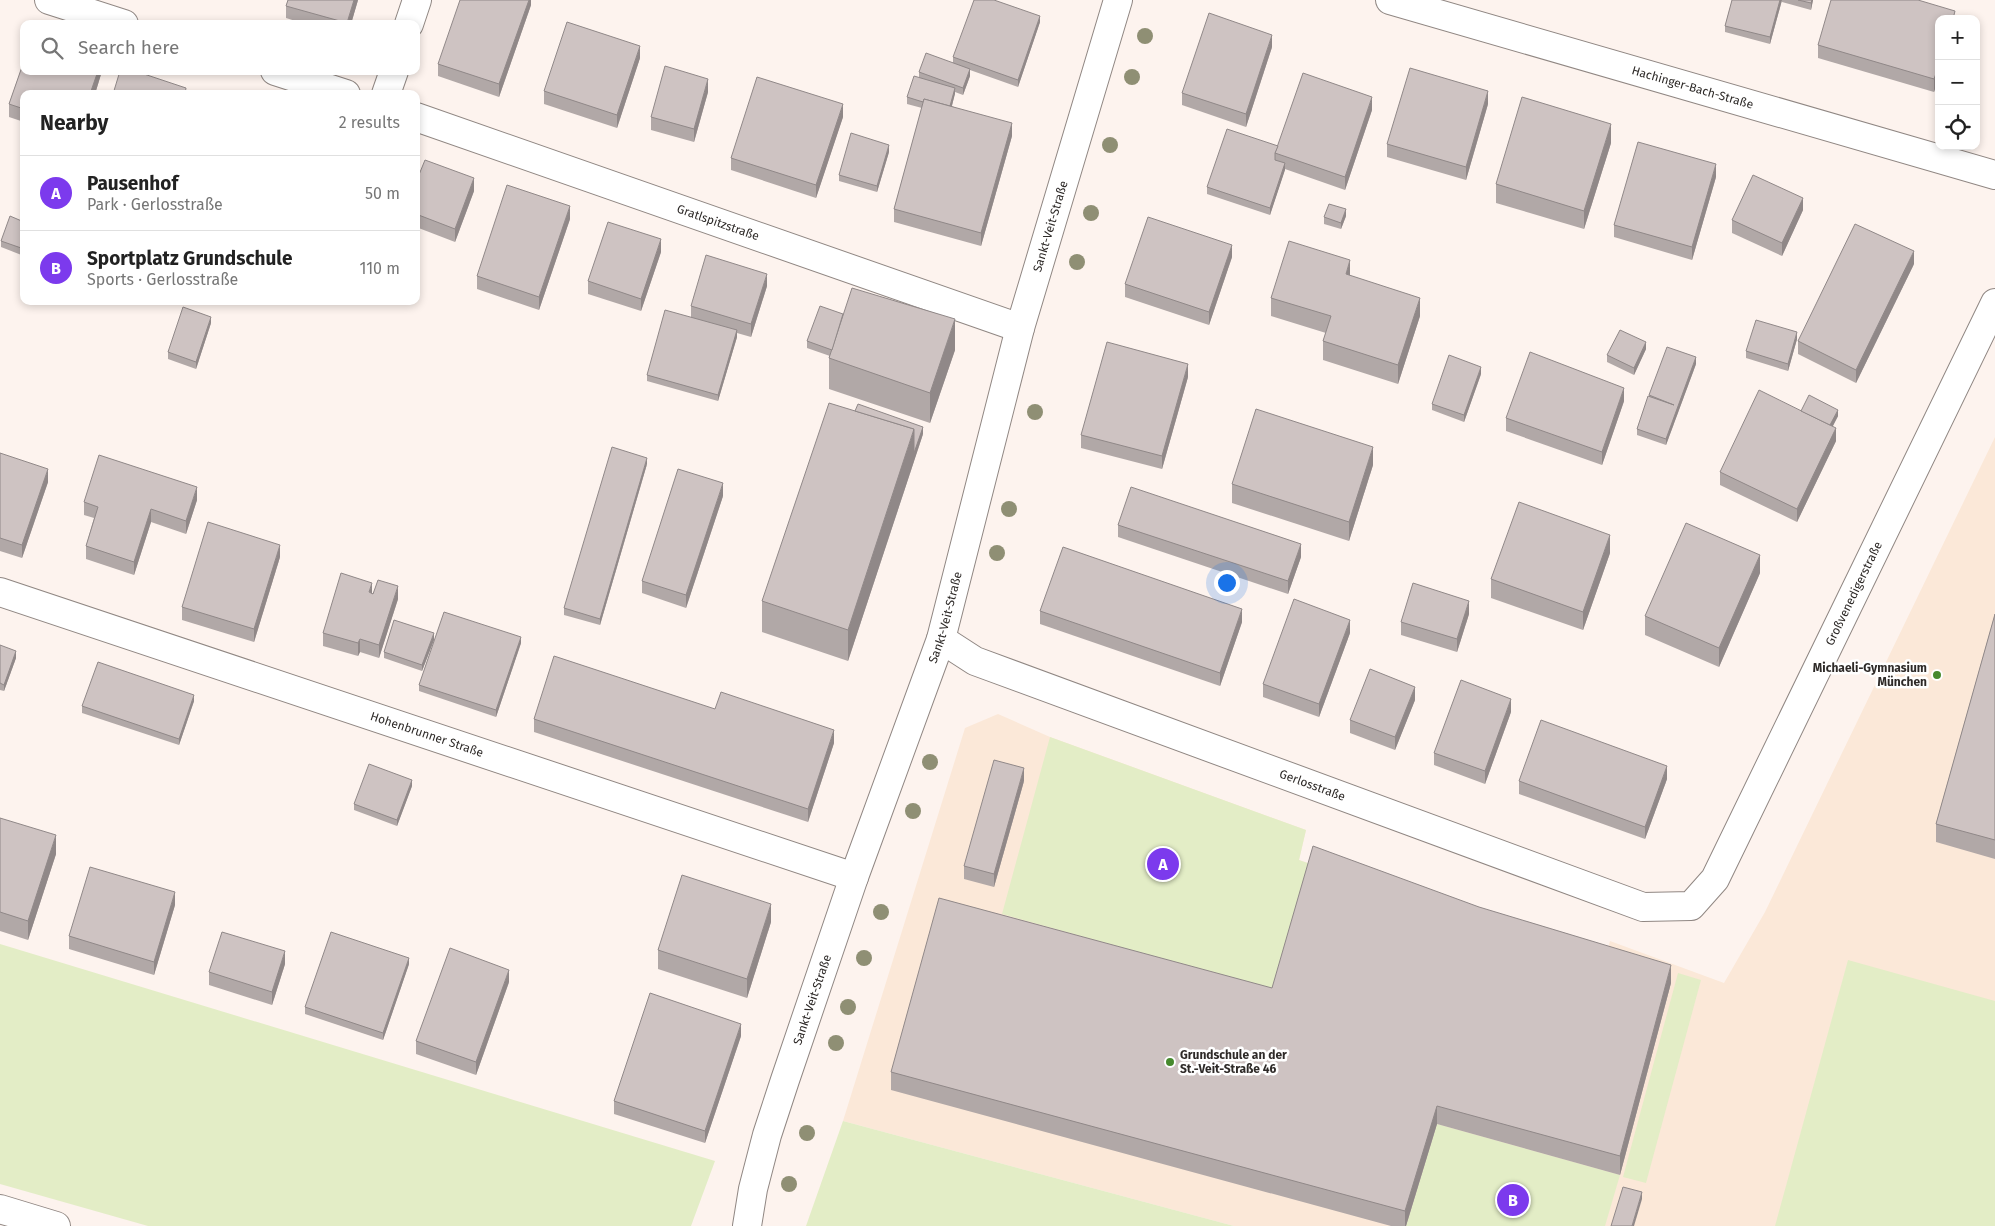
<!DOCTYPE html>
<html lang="en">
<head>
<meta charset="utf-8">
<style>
	:root { --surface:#fff; --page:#f2f2f2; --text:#222; --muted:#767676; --line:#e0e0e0; --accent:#7c3aed }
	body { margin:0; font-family:"Fira Sans",sans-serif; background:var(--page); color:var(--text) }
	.controls { position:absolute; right:15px; top:15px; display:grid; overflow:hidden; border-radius:10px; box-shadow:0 2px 8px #0003 }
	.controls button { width:45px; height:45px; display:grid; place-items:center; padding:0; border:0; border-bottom:1px solid var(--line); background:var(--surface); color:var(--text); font:25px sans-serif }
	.you { position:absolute; left:1226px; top:582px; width:18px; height:18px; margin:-12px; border:4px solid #fff; border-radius:50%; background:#1a73e8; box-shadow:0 0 0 8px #1a73e833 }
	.badge { display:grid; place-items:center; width:32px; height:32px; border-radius:50%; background:var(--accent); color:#fff; font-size:16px; font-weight:700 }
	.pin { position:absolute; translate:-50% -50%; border:2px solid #fff; box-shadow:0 1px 5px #0006 }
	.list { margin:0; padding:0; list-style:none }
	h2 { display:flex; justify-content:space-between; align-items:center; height:65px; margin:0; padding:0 20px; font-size:21px }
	h2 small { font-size:16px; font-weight:400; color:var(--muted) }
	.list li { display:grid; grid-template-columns:32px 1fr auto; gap:15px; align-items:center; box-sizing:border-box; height:75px; padding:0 20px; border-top:1px solid var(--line) }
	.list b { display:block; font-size:19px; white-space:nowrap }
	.list p { margin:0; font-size:16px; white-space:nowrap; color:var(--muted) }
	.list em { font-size:16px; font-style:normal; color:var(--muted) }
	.icon { flex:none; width:28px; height:28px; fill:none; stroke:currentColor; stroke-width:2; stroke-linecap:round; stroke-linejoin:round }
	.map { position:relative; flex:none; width:1995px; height:1226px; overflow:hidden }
	.search { position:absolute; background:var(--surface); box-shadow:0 2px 8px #0003; left:20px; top:20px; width:400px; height:55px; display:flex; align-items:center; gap:12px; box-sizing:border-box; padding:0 18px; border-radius:10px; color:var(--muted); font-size:19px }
	.panel { position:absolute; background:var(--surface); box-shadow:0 2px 8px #0003; left:20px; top:90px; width:400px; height:215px; border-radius:10px }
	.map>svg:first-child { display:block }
	.education { fill:#fbe8d8 }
	.park { fill:#e3edc6 }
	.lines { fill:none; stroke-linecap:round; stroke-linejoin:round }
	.minor-casing { stroke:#908783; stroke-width:30 }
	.minor { stroke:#fff; stroke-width:28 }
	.tree { fill:#8f8f74 }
	.wall { fill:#b1a8a7 }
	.shaded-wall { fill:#908888 }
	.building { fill:#cec3c2; stroke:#908888 }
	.poi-dot { fill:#46892d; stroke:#fff; stroke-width:2 }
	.labels { text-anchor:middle; stroke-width:5; stroke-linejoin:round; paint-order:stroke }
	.street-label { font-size:12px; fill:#2e2a28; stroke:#fff }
	.poi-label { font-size:12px; font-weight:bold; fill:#2e2a28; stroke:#fff; text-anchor:end }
</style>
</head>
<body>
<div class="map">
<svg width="1995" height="1226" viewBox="0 0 1995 1226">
	<rect width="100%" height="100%" fill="#fdf3ee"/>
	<path class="education" d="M1995,437V1226H1234L843,1121L965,728L998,714L1050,737L1306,830L1299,860L1604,961L1610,941L1724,983L1765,912Z"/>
	<g class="park">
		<path d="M1050,737L1306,830L1299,860L1313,865L1277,991L1002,914Z"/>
		<path d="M0,944L715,1161L691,1226H148L0,1184Z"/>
		<path d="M1848,960L1995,1001V1226H1775Z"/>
		<path d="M1678,973L1701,980L1646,1183L1623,1177Z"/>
		<path d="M843,1121L1234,1226H806Z"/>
		<path d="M1437,1124L1620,1175L1605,1226H1406Z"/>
	</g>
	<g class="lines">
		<g class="minor-casing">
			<g id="minor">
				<path d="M49,0L124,24"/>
				<path id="s1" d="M1390,0L1995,175"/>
				<path d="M409,24L417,0"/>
				<path d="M275,71L346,94"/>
				<path d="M386,94L394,71"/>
				<path id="s2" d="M416,117L1020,328"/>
				<path id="s3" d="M0,592L854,877"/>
				<path id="s4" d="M941,639L975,661L1643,907L1691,906L1715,879L1995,303"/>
				<path d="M0,1209L56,1226"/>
				<path id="s5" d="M747,1226L753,1189L767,1135L785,1080L854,877L941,639L1020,328L1118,0"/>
			</g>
		</g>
		<use href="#minor" class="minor"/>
	</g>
	<g class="tree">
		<circle cx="1145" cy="36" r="8"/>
		<circle cx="1132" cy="77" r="8"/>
		<circle cx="1110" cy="145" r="8"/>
		<circle cx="1091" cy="213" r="8"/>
		<circle cx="1077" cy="262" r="8"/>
		<circle cx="1035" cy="412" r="8"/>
		<circle cx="1009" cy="509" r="8"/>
		<circle cx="997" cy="553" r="8"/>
		<circle cx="930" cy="762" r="8"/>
		<circle cx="913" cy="811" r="8"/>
		<circle cx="881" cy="912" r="8"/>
		<circle cx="864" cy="958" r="8"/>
		<circle cx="848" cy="1007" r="8"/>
		<circle cx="836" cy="1043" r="8"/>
		<circle cx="807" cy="1133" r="8"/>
		<circle cx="789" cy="1184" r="8"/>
	</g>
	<g class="wall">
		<path d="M288,0H358L351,24H305L286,18V6Z"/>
		<path d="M531,0V5L499,97L438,76V64Z"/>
		<path d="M1732,0H1782L1770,44L1725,32V26Z"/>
		<path d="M1782,0H1813L1811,10L1782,2Z"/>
		<path d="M1955,19L1934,92L1818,58V45Z"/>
		<path d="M1040,22L1018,87L970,70V76L963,95L955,92L952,106L1012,136L981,246L894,222V209L922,108L907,104V97L919,77V72L953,63V57Z"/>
		<path d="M1272,47L1246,127L1182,105V93Z"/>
		<path d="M640,58L617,128L544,104V91Z"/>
		<path d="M24,61V71H102L95,94H24V122L9,117V104Z"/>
		<path d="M708,92L694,142L651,130V117Z"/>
		<path d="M1488,104L1466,180L1387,157V144Z"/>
		<path d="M1372,110L1345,190L1285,169L1270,215L1207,194V187L1278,146Z"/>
		<path d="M843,117L816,198L731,170V158Z"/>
		<path d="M1611,143L1584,229L1496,203V184Z"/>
		<path d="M889,152L877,192L839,181V175Z"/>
		<path d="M1716,177L1692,260L1614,237V225Z"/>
		<path d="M416,182L474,191L455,242L416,227Z"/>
		<path d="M1803,210L1782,256L1732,233V220Z"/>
		<path d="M1346,216L1341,229L1324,224V217Z"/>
		<path d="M570,219L539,310L477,289V276Z"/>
		<path d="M24,222V256L1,247V241Z"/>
		<path d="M661,252L641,311L588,294V281Z"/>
		<path d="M1232,257L1209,325L1125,297V284Z"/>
		<path d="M1914,264L1856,383L1798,354V341Z"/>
		<path d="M1350,276L1420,316L1398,384L1323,360V341L1326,333L1271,316V298Z"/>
		<path d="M767,286L751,337L737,333V337L718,401L647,381V375L691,317V306Z"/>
		<path d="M843,314L955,350L930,423L829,389V358L830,356L807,348V341Z"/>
		<path d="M211,323L196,369L168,359V352Z"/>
		<path d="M1797,339L1788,371L1746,358V351Z"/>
		<path d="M1646,349L1634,375L1607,362V355Z"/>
		<path d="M1696,364L1666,445L1637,435V429L1649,395Z"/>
		<path d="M1481,374L1464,422L1432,410V404Z"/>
		<path d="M1188,377L1162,469L1081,448V435Z"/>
		<path d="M1624,401L1602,465L1506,431V418Z"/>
		<path d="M1801,411L1838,416L1833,426L1836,441L1797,522L1720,485V472Z"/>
		<path d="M923,434L848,661L762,632V601Z"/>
		<path d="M0,453L48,482L22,558L0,551Z"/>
		<path d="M647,464L600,625L564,615V608Z"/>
		<path d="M1373,465L1349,541L1232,503V484Z"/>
		<path d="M723,496L686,608L642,593V581Z"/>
		<path d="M197,500L186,534L151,522L134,575L86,559V546L94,518L84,515V502Z"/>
		<path d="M1118,525L1301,557L1288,594L1118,537Z"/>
		<path d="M1610,553L1583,630L1491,598V579Z"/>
		<path d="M280,557L254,642L182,620V607Z"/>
		<path d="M1760,573L1719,667L1645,635V616Z"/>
		<path d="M372,593L398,599L379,658L360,652L358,656L323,646V633Z"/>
		<path d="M1040,611L1242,622L1220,686L1040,624Z"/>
		<path d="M1469,614L1457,652L1401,635V622Z"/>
		<path d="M1995,614V859L1936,842V824Z"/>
		<path d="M1350,633L1319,717L1263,697V684Z"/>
		<path d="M434,640L422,671L384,658V652Z"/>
		<path d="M521,643L496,717L419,691V685Z"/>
		<path d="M0,645L16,658L4,691L0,690Z"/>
		<path d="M1415,700L1395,750L1350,733V720Z"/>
		<path d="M194,701L179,745L82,713V706Z"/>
		<path d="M715,709L834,743L808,822L534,732V719Z"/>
		<path d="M1511,712L1485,784L1434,765V753Z"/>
		<path d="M1667,779L1645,839L1519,794V781Z"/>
		<path d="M1024,781L994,887L964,879V866Z"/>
		<path d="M412,786L397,826L354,810V804Z"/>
		<path d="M0,818L56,854L28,940L0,931Z"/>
		<path d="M175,905L154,975L69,949V936Z"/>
		<path d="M771,922L747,998L658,969V950Z"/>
		<path d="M285,964L272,1005L209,985V972Z"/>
		<path d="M409,964L383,1040L305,1014V1007Z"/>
		<path d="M509,982L476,1075L416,1054V1041Z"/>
		<path d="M1671,983L1620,1175L1437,1124L1406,1226H1391L891,1090V1072L1272,988Z"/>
		<path d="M741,1036L705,1143L614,1114V1101Z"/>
	</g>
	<g class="shaded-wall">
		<path d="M354,0H358L351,24H347Z"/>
		<path d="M529,0H531V5L499,97V84Z"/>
		<path d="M1780,0H1782L1770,44V37Z"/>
		<path d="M1812,0H1813L1811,10V3Z"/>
		<path d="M1040,16V22L1018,87V80Z"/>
		<path d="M1272,35V47L1246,127V114Z"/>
		<path d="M640,46V58L617,128V115Z"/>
		<path d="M1939,65V78L1934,92V79Z"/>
		<path d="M970,69V76L963,95V88Z"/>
		<path d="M98,71H102L95,94H90Z"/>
		<path d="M708,79V92L694,142V129Z"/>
		<path d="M955,88V94L949,116V110Z"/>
		<path d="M1488,91V104L1466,180V167Z"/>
		<path d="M1372,97V110L1345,190V177Z"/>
		<path d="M843,104V117L816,198V185Z"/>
		<path d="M1012,123V136L981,246V233Z"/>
		<path d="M1611,124V143L1584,229V211Z"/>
		<path d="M889,145V152L877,192V186Z"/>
		<path d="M1285,163V170L1270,215V208Z"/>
		<path d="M1716,164V177L1692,260V247Z"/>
		<path d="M474,178V191L455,242V229Z"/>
		<path d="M1803,198V210L1782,256V243Z"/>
		<path d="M570,206V219L539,310V297Z"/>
		<path d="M1346,209V216L1341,229V223Z"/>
		<path d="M661,239V252L641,311V299Z"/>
		<path d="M1232,245V257L1209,325V312Z"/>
		<path d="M1914,251V264L1856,383V370Z"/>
		<path d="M1350,260V279L1346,274Z"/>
		<path d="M767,274V286L751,337V324Z"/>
		<path d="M1420,298V316L1398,384V365Z"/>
		<path d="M211,317V323L196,369V362Z"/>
		<path d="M955,319V350L930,423V393Z"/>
		<path d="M737,330V337L718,401V395Z"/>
		<path d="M1797,332V339L1788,371V364Z"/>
		<path d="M1646,342V349L1634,375V368Z"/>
		<path d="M1696,357V364L1666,445V439Z"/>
		<path d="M1188,364V377L1162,469V456Z"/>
		<path d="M1481,367V374L1464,422V415Z"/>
		<path d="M1624,388V401L1602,465V452Z"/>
		<path d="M1838,410V416L1828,435V428Z"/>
		<path d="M923,427V434L848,661V630L914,429Z"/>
		<path d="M1836,428V441L1797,522V509Z"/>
		<path d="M1373,447V465L1349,541V522Z"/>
		<path d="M647,458V464L600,625V619Z"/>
		<path d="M48,469V482L22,558V545Z"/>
		<path d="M723,483V496L686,608V595Z"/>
		<path d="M197,487V500L186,534V521Z"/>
		<path d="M151,509V522L134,575V562Z"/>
		<path d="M1610,535V553L1583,630V612Z"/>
		<path d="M1301,544V557L1288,594V581Z"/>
		<path d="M280,545V557L254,642V629Z"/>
		<path d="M1760,555V573L1719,667V648Z"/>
		<path d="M372,583V595L369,592Z"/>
		<path d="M398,586V599L379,658V645Z"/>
		<path d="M1469,601V614L1457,652V639Z"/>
		<path d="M1242,609V622L1220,686V673Z"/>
		<path d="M1350,620V633L1319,717V704Z"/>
		<path d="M434,633V640L422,671V665Z"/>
		<path d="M521,637V643L496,717V710Z"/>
		<path d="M360,639V652L358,656V643Z"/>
		<path d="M16,651V658L4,691V685Z"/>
		<path d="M1415,687V700L1395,750V737Z"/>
		<path d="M194,695V701L179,745V739Z"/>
		<path d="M1511,699V712L1485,784V771Z"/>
		<path d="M834,730V743L808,822V809Z"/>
		<path d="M1667,766V779L1645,839V827Z"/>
		<path d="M1024,768V781L994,887V874Z"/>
		<path d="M412,780V786L397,826V820Z"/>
		<path d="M56,835V854L28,940V921Z"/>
		<path d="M175,892V905L154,975V962Z"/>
		<path d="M771,904V922L747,998V979Z"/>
		<path d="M285,951V964L272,1005V992Z"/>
		<path d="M409,958V964L383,1040V1033Z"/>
		<path d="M1671,965V983L1620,1175V1156Z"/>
		<path d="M509,970V982L476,1075V1062Z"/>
		<path d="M741,1024V1036L705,1143V1131Z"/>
		<path d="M1437,1106V1124L1406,1226H1405V1211Z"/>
		<path d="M1642,1192V1199L1634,1226H1632Z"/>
	</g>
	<g class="building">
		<path d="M288,0H354L347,23L286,6Z"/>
		<path d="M460,0H529L499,84L438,64Z"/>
		<path d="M974,0H994L1040,16L1018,80L953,57Z"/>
		<path d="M1732,0H1780L1770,37L1725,26Z"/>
		<path d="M1798,0H1812L1811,3Z"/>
		<path d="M1831,0H1918L1955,11L1953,19H1939V65L1934,79L1818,45Z"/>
		<path d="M1209,13L1272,35L1246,114L1182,93Z"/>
		<path d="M567,22L640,46L617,115L544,91Z"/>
		<path d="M926,53L970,69L963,88L919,72Z"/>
		<path d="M24,61V71H98L90,94H24V109L9,104Z"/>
		<path d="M665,66L708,79L694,129L651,117Z"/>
		<path d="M1410,68L1488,91L1466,167L1387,144Z"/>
		<path d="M120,71H135L186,88L185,94H113Z"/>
		<path d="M1303,73L1372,97L1345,177L1275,153Z"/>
		<path d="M914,76L955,88L950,106L924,99L923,102L907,97Z"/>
		<path d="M757,77L843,104L816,185L731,158Z"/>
		<path d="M1522,97L1611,124L1584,211L1496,184Z"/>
		<path d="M924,99L1012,123L981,233L894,209Z"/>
		<path d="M1227,129L1278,146L1275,153V160L1285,163L1270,208L1207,187Z"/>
		<path d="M851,133L889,145L877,186L839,175Z"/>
		<path d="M1638,142L1716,164L1692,247L1614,225Z"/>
		<path d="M425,160L474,178L455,229L416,214V182Z"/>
		<path d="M1753,175L1803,198L1782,243L1732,220Z"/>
		<path d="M507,185L570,206L539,297L477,276Z"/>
		<path d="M1329,204L1346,209L1341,223L1324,217Z"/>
		<path d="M10,216L24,222V249L1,241Z"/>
		<path d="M1148,217L1232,245L1209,312L1125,284Z"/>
		<path d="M608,222L661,239L641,299L588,281Z"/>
		<path d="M1855,224L1914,251L1856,370L1798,341Z"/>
		<path d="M1289,241L1350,260L1346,274L1420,298L1398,365L1323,341L1331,316L1271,298Z"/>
		<path d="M706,255L767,274L751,324L691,306Z"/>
		<path d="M852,288L955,319L930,393L829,358Z"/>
		<path d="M820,306L843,314L832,350L807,341Z"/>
		<path d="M183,307L211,317L196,362L168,352Z"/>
		<path d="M665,310L737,330L718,395L647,375Z"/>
		<path d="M1756,320L1797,332L1788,364L1746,351Z"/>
		<path d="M1620,330L1646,342L1634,368L1607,355Z"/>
		<path d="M1107,342L1188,364L1162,456L1081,435Z"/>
		<path d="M1667,347L1696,357L1666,439L1637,429L1648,396L1674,405L1649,395Z"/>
		<path d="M1530,352L1624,388L1602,452L1506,418Z"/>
		<path d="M1449,355L1481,367L1464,415L1432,404Z"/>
		<path d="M1759,390L1836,428L1797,509L1720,472Z"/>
		<path d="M1809,395L1838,410L1830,425L1801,411Z"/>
		<path d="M829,403L914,429L848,630L762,601Z"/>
		<path d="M858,404L923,427L914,453V429L855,411Z"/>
		<path d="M1256,409L1373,447L1349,522L1232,484Z"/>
		<path d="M612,447L647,458L600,619L564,608Z"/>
		<path d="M0,453L48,469L22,545L0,538Z"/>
		<path d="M99,455L197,487L186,521L151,509L134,562L86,546L98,507L84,502Z"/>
		<path d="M678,469L723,483L686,595L642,581Z"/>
		<path d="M1131,487L1301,544L1288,581L1118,525Z"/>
		<path d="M1519,502L1610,535L1583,612L1491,579Z"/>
		<path d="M208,522L280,545L254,629L182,607Z"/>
		<path d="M1686,523L1760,555L1719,648L1645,616Z"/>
		<path d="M1063,547L1242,609L1220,673L1040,611Z"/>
		<path d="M341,573L372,583L369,592L373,594L378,580L398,586L379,645L360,639L358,643L323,633Z"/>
		<path d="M1413,583L1469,601L1457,639L1401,622Z"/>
		<path d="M1294,599L1350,620L1319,704L1263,684Z"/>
		<path d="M444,612L521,637L496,710L419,685Z"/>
		<path d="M1995,614V840L1936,824Z"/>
		<path d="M394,620L434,633L422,665L384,652Z"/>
		<path d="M0,645L16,651L4,685L0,683Z"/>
		<path d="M554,656L715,709L721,692L834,730L808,809L534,719Z"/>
		<path d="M98,662L194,695L179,739L82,706Z"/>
		<path d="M1370,669L1415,687L1395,737L1350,720Z"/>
		<path d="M1461,680L1511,699L1485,771L1434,753Z"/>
		<path d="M1541,720L1667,766L1645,827L1519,781Z"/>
		<path d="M994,760L1024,768L994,874L964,866Z"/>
		<path d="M369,764L412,780L397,820L354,804Z"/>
		<path d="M0,818L56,835L28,921L0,912Z"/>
		<path d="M1313,846L1479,907L1671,965L1620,1156L1437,1106L1405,1211L891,1072L939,898L1272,988Z"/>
		<path d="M90,867L175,892L154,962L69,936Z"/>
		<path d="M682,875L771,904L747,979L658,950Z"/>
		<path d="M222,932L285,951L272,992L209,972Z"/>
		<path d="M331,932L409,958L383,1033L305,1007Z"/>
		<path d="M450,948L509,970L476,1062L416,1041Z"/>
		<path d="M650,993L741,1024L705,1131L614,1101Z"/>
		<path d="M1623,1187L1642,1192L1632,1226H1611Z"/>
	</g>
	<g class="poi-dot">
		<circle cx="1937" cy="675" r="5"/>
		<circle cx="1170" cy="1062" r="5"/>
	</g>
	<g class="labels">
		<g class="street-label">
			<text dy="4" stroke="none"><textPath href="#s1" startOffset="315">Hachinger-Bach-Straße</textPath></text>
			<text dy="4" stroke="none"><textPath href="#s2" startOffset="320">Gratlspitzstraße</textPath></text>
			<text dy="4" stroke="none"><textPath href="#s5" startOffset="1046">Sankt-Veit-Straße</textPath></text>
			<text dy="4" stroke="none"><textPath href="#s4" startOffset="1154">Großvenedigerstraße</textPath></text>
			<text dy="4" stroke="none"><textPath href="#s5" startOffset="641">Sankt-Veit-Straße</textPath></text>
			<text dy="4" stroke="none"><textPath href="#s3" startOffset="450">Hohenbrunner Straße</textPath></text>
			<text dy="4" stroke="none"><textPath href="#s4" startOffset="400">Gerlosstraße</textPath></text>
			<text dy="4" stroke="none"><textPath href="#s5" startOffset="236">Sankt-Veit-Straße</textPath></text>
		</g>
		<g class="poi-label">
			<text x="1927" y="672">Michaeli-Gymnasium<tspan x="1927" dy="14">München</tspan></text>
			<text x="1180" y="1059" text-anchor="start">Grundschule an der<tspan x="1180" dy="14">St.-Veit-Straße 46</tspan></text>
		</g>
	</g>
</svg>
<div class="controls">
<button>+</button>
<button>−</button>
<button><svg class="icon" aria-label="locate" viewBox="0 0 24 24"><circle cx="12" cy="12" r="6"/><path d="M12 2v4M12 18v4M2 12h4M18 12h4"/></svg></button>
</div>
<div class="you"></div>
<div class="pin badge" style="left:1163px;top:864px">A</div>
<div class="pin badge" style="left:1513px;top:1200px">B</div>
<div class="search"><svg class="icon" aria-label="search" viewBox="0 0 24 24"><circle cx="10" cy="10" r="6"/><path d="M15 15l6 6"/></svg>Search here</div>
<section class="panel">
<h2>Nearby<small>2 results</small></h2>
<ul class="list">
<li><span class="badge">A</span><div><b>Pausenhof</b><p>Park · Gerlosstraße</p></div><em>50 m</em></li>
<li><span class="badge">B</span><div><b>Sportplatz Grundschule</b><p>Sports · Gerlosstraße</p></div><em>110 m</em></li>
</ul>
</section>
</div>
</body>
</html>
